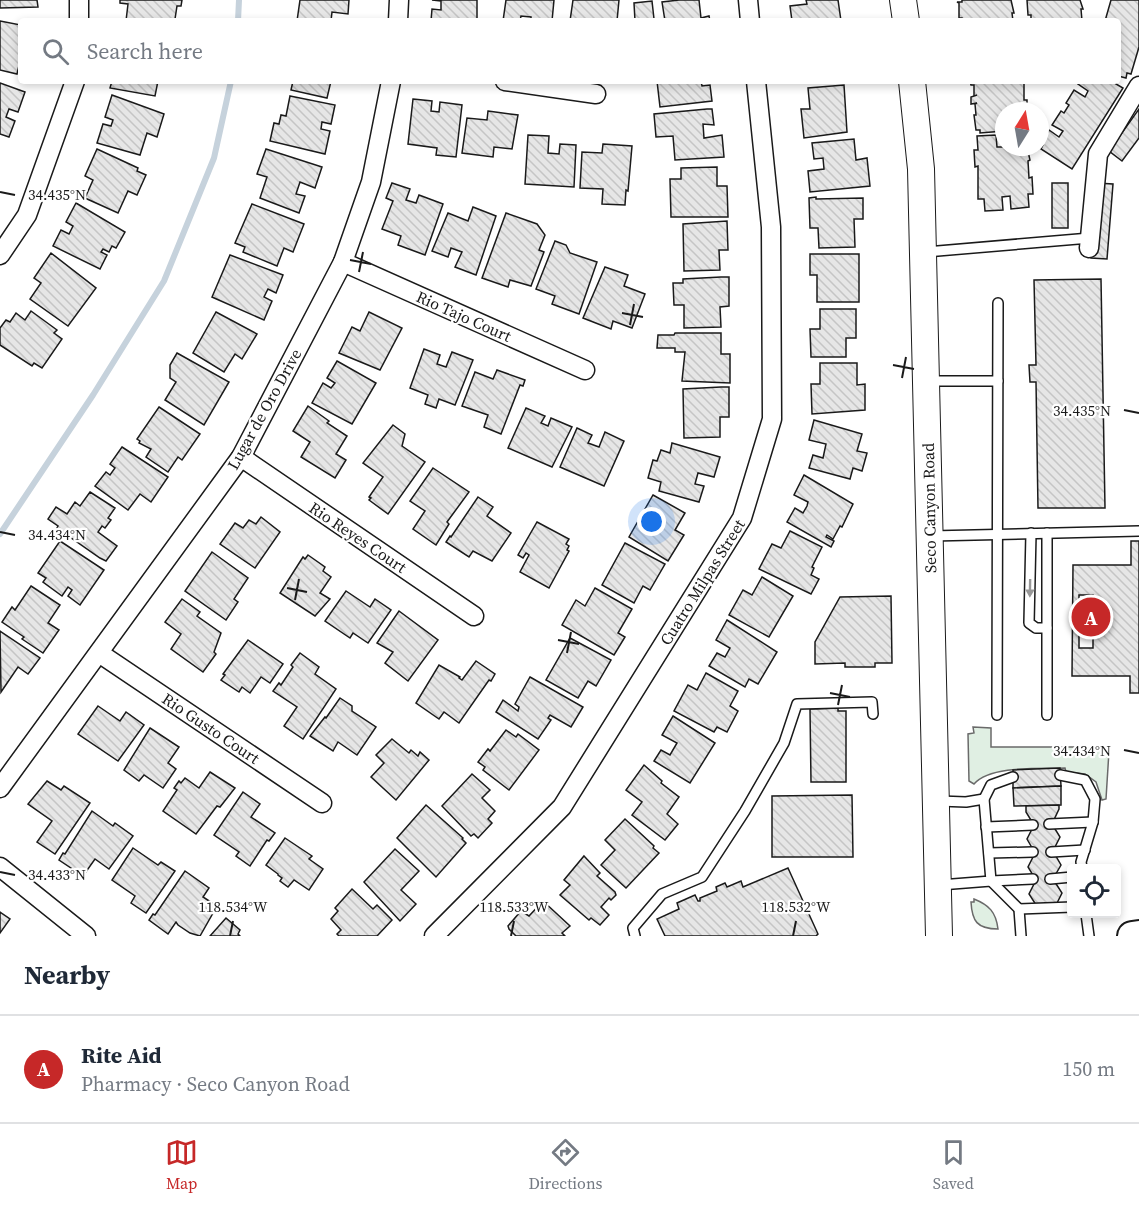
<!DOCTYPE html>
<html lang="en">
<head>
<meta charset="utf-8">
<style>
	:root { --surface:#fff; --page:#f2f2f3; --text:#1f2937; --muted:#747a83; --line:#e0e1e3; --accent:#c62828 }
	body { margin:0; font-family:"Source Serif 4",serif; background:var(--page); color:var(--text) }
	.controls { position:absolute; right:18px; bottom:18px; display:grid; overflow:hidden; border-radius:6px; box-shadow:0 3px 9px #0003 }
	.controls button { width:54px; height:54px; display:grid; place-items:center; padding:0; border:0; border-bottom:2px solid var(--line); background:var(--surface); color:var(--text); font:30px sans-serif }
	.compass { position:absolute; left:995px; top:102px; width:54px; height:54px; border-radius:50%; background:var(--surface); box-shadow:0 3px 9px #0003; rotate:11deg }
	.you { position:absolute; left:652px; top:522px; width:21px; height:21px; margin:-15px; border:4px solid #fff; border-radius:50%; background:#1a73e8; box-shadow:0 0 0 9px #1a73e833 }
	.badge { display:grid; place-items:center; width:39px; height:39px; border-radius:50%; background:var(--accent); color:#fff; font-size:20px; font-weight:700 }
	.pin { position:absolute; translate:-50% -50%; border:3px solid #fff; box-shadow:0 2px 6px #0006 }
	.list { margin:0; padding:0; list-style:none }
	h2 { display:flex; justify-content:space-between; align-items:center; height:78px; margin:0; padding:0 24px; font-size:26px }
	h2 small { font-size:20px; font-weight:400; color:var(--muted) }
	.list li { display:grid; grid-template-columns:39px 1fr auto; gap:18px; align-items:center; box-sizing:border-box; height:108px; padding:0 24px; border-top:2px solid var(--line) }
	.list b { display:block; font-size:22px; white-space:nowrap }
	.list p { margin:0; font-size:20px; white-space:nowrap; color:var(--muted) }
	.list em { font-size:20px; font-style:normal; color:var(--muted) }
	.icon { flex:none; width:33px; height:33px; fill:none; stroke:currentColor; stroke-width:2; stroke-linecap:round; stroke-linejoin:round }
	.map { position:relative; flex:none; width:1139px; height:936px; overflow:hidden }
	.search { position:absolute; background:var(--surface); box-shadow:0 3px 9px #0003; left:18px; right:18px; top:18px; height:66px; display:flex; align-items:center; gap:15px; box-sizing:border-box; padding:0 21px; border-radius:6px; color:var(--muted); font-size:22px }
	.sheet { height:186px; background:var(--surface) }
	nav { display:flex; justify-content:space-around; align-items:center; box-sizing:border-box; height:84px; border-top:2px solid var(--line); background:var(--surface); font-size:16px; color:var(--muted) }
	nav a { display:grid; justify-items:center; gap:3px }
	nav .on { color:var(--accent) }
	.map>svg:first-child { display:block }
	.green { fill:#e0efe3; stroke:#6a6a6a; stroke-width:1.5 }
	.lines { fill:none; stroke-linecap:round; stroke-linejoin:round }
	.stream { stroke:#c6d2dc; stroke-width:6 }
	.building { fill:url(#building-back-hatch); stroke:#1a1a1a; stroke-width:1.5; fill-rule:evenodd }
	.lane-casing { stroke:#1a1a1a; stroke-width:12 }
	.street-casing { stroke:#1a1a1a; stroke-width:21 }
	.secondary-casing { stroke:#1a1a1a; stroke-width:28 }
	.primary-casing { stroke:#1a1a1a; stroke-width:32 }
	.lane { stroke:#fff; stroke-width:9 }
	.street { stroke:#fff; stroke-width:18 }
	.secondary { stroke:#fff; stroke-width:26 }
	.primary { stroke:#fff; stroke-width:28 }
	.oneway { fill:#989898 }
	.ticks { fill:none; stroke:#1a1a1a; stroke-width:2 }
	.labels { text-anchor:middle; stroke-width:4.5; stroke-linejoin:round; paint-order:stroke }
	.street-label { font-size:16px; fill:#1a1a1a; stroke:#fff }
	.ticks-label { font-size:15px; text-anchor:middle; fill:#1a1a1a; stroke:#fff; stroke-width:4.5; stroke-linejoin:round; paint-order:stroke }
</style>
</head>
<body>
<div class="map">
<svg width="1139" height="936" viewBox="0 0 1139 936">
	<defs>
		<pattern id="building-back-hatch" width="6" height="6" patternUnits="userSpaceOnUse" patternTransform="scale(1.5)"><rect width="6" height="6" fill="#e6e6e6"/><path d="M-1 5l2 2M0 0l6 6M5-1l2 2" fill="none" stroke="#c5c5c5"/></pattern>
	</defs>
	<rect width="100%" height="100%" fill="#fff"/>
	<g class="green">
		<path d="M973,727L991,728V747H1076L1109,751L1106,799L1102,800L1096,782L1085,774L1066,772L1065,768C1041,769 991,765 974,784L969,781L968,734L974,733Z"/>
		<path d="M974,899C989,905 996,912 998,929C977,929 972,921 971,902H974Z"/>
	</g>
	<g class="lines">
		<g class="stream">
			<path d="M238,21L239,0"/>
			<path d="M0,534L93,395L164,281L214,158L231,81"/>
		</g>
	</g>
	<g class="building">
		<path d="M0,0H37L38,7L0,8Z"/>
		<path d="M120,0H182L181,6H177L175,19H169V21H126L128,4L120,3Z"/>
		<path d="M300,0H349L348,14L332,12L331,21H297Z"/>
		<path d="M432,0H477V21H431L432,9L441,10V1Z"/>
		<path d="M506,0H554L552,21H531V17L521,16L520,21H503Z"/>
		<path d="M573,0H619L617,21H570Z"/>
		<path d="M679,0H699L701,18L709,16L710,21H665L662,2Z"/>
		<path d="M806,0H838L841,21H792L790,6L807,4Z"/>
		<path d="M962,0H1011L1014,13H1012L1013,21H962V18H959V3L957,2H962Z"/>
		<path d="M1027,0H1080L1083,9H1081L1082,21H1031V15H1028Z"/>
		<path d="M1111,0H1139V47L1131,74L1127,73L1126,78L1118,76V21H1105Z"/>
		<path d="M652,1L654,19L635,21L634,3Z"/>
		<path d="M0,21L21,25V57L17,74L0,70Z"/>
		<path d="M112,81H158L155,96L110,88Z"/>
		<path d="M293,81H331L327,98L291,90Z"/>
		<path d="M657,81H701L702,86L710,85L712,101L660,107Z"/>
		<path d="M970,81H1024V100H1027V109H1030V111H1004V131L980,133V130H976L974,115H976L975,104L977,103L971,104V97L977,95L974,96V85H971Z"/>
		<path d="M1080,81H1111L1123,88L1072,169L1041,149L1043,145L1041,143L1049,130L1059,137L1063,131L1052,125L1061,111L1064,113L1069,105L1066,103L1074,90L1085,97L1088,91L1078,84Z"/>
		<path d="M0,83L25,92L18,112L9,109L6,117L15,121L9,137L0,134Z"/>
		<path d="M844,85L847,132L804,138L801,109H810L808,88Z"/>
		<path d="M112,95L164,114L157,137L147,133L140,155L97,143L103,124L111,126L113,120L105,117Z"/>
		<path d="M290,96L335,105L331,124L322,122L321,129L330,131L325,154L270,141L274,123L279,124L281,115L286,116Z"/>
		<path d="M413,99L432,101L431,111L439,112L440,102L462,105L456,157L436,155L437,148L408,144Z"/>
		<path d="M707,109H712L714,125L703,124L704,138L722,135L724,157L675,160L673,136L656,137L654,114Z"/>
		<path d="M1139,109V138L1122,161L1109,151Z"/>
		<path d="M488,111L518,115L512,149L494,147L493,157L462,153L467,118L487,120Z"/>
		<path d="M528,135L549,136L548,153L559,154L560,144L576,145L574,187L525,184Z"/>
		<path d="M996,135L997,147H1027L1030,160L1028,161L1029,178L1032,177L1033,194H1028L1029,207L1011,209L1010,196L1002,197L1003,210L985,211L984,199H978V166L975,167L974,150H978L977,136Z"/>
		<path d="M854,139L856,160L867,158L870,186L810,192L808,171L824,169L823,158L814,159L812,143Z"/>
		<path d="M603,144L632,146L628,191L626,190L625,205L602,204L603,189L580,188L582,152L602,153Z"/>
		<path d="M97,149L138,168L137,171L146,175L137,195L128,191L118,213L85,198L93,180L85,176Z"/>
		<path d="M266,149L322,167L315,188L300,182L296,194L305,196L299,213L260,198L267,177L257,174Z"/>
		<path d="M717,167V186H727L728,217H671L670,179H681V168Z"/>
		<path d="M392,183L410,189L406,200L416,203L419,195L443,204L425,255L398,245L401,236L382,229L393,201L386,198Z"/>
		<rect x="1052" y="183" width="16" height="45"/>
		<path d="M1096,183L1113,184L1107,259L1091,258Z"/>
		<path d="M816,197V199L863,198V219H854L855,247L819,248L818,228H810L809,198Z"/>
		<path d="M76,203L125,232L116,248L112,246L109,252L103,249L101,252L107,255L100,269L53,246L61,230L69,234L73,226L66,222Z"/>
		<path d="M252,204L304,224L293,252L284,248L277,266L243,252L245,247L235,243Z"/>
		<path d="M473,207L496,216L476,275L455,267L462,252L451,248L448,257L432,251L448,213L468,221Z"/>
		<path d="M506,213L537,224L545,235L539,250L544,252L531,286L510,280L508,287L482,278Z"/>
		<path d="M727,221L728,250H719L720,270L684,271L683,224Z"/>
		<path d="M555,241L566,245L570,253L597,262L579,314L552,304L555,296L536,289Z"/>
		<path d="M51,253L96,288L68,326L30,299L41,283L34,278Z"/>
		<path d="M810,254H859V302H817V275H810Z"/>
		<path d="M230,255L283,275L276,293L268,289L264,297L272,301L264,320L212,297Z"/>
		<path d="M605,267L628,275L624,286L645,294L632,328L613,321L611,329L583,318Z"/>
		<path d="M721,277H729V306L720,307L721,327L684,328V305H674L673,283H683V279Z"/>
		<path d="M1101,279L1105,508H1038L1036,382H1030L1029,365H1036L1034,280Z"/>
		<path d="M820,309H856V338H846V357H811L810,329H820Z"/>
		<path d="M31,311L57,330L54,333L62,339L42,368L34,363L32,366L0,345V328L6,320L10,322L16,313L25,320Z"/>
		<path d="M216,312L257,334L242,359L235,354L224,372L193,353Z"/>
		<path d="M369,312L402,328L380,370L339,353L352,327L360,331Z"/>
		<path d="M675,333H721V354H730V383L682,381L685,352H675V348H657L658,335H674Z"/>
		<path d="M424,349L440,355L437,364L446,367L452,352L473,360L455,405L439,399L436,408L425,404L428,395L410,388Z"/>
		<path d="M177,353L229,382L204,425L165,400L176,382L170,378V365Z"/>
		<path d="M337,361L376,383L352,424L312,403L323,383L331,388L335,383L327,378Z"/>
		<path d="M820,363H857V385L865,384V410L812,414L811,384H820Z"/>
		<path d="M497,370L525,380L523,386L520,385L501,434L484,427L488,415L462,406L475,372L493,379Z"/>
		<path d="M721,387H729V417H720V437L684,438L683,389Z"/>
		<path d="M308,406L329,421L327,423L347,436L336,454L346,460L335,478L301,457L310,442L293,431Z"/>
		<path d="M159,407L200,434L182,460L178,457L168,472L146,457L151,449L139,443L140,441L137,439Z"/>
		<path d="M526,408L545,416L541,423L548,426L551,418L572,427L552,467L508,448Z"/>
		<path d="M814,420L862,434L857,451L867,453L862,471L853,468L850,479L809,468L813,455L823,458L826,444L809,440Z"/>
		<path d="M393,425L405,434L402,446L425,462L388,514L369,500L371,498L369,497L383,477L363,463Z"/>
		<path d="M577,428L592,435L588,443L599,447L605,432L624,441L604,486L560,467Z"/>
		<path d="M672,443L720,457L714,477L698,473L695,484L704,486L699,502L659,491L661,482L648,478L653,460L657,461L661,450L670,453Z"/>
		<path d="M122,447L168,477L151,502L140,494L128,510L95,486L106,472L110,475L115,468L110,464Z"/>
		<path d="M433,468L469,492L447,522L449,524L436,545L413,529L425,511L410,501Z"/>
		<path d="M804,475L853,504L842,527L840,526L833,539L827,535L826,537L834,541L831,547L787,522L795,508L803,513L807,506L808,502L794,495Z"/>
		<path d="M90,492L115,508L108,518L111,520L105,528L102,526L98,532L117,546L106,561L100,558L57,528L58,526L48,519L56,507L67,514L75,502L80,506Z"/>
		<path d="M653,495L685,513L675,530L684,535L668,561L629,537Z"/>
		<path d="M478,497L493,507L487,516L511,533L492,561L473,551L469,557L446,542L450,536L451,537Z"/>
		<path d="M261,517L280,532L255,568L220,544L235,523L243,528L249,520L256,524Z"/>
		<path d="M537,522L569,539L566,544L569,546L567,550L569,551L549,588L520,572L529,555L526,553L523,558L518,555Z"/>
		<path d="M790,531L822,547L812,567L814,568L811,575L819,579L811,594L759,569L772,544L781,548Z"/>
		<path d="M60,541L104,570L80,605L68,596L72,590L68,587L62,596L43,582L46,578L38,573Z"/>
		<path d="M1131,541H1139V693H1130V676H1072L1073,565H1131ZM1079,595H1093V617H1079ZM1093,626V648H1079V627Z"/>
		<path d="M625,543L665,564L650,590L643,586L634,603L602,585Z"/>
		<path d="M212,552L248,578L234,599L238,602L226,620L185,591Z"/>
		<path d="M308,555L325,567L323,571L331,577L320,593L330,599L315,616L280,593L303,557L305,559Z"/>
		<path d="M762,577L793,596L769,637L729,615L743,590L752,595Z"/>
		<path d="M31,586L60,605L48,623L59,630L43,653L22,639L24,637L2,622L12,607L15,610Z"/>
		<path d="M595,588L632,609L618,633L625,637L614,655L562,625L576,600L585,606Z"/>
		<path d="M346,591L370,607L375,599L391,610L368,643L353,633L350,638L325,621Z"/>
		<path d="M891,596L892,663H875V667H845V663L815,664V642L840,597Z"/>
		<path d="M182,599L200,612L197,616L221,633L214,652L216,654L203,672L171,649L181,634L165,622Z"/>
		<path d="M399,611L438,640L408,681L385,663L393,652L377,643Z"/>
		<path d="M727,620L777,652L758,684L749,679L745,687L709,666L717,653L725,657L730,648L716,640Z"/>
		<path d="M0,631L40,658L28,674L18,667L1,692Z"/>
		<path d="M570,638L611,660L596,686L588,681L578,698L546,680Z"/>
		<path d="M248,640L283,664L270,683L261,677L250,693L242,687L239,692L221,680L225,675L223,674Z"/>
		<path d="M300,653L319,667L315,674L336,689L303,739L284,726L297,707L273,691L279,683L281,685L293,667L291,665Z"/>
		<path d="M476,661L495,674L491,681L489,680L459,723L444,712L439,719L416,703L439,665L460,677L459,678L462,680Z"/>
		<path d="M706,673L738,691L730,706L738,711L727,732L717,727L714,732L674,711L688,685L697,690Z"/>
		<path d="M530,677L583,707L571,727L550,715L548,718L551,720L538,739L496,712L503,700L518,711L519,707L515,704Z"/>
		<path d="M340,698L352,706V711L376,727L357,755L338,742L333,751L310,736L325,717L326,718Z"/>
		<path d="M98,706L120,721L126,712L144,725L118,761L78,734Z"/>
		<path d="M838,708V711H846V782H811L810,709Z"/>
		<path d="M673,716L715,743L690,783L654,761L661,750L670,755L677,743L662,735Z"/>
		<path d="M150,728L179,747L168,763L176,769L163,788L144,775L139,781L124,770Z"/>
		<path d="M506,730L516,737L518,734L539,750L509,790L483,770L485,767L478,762L488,749L490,751Z"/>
		<path d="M392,739L409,753L411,750L418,756L420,752L429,760L396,800L371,777L384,763L376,755Z"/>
		<path d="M644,765L662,781L661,783L679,797L667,814L678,824L665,840L632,815L642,802L626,790Z"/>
		<path d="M1060,768L1061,786L1013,788V770Z"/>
		<path d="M210,772L235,788L220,807L217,806L196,834L163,811L177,790L174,788L179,781L181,783L185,778L199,788Z"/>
		<path d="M472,774L490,790L482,798L495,811L488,819L492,823L478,838L474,834L471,836L442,806Z"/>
		<path d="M47,781L61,790L64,786L90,803L55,854L37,842L52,821L28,804Z"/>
		<path d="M1061,786V805L1014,806L1013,788Z"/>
		<path d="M243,792L260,804L251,817L275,833L269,841L267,840L250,866L236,856L239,852L214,835Z"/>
		<path d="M852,795L853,857H772V796Z"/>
		<path d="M426,805L463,838L462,839L466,843L436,877L397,838Z"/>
		<path d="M1059,805V809L1052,824L1060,837L1053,851L1061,865L1053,879L1062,893L1055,907L1038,908L1029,894L1036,880L1028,867L1035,853L1027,839L1034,825L1026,812V806Z"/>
		<path d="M92,811L113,826L115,823L133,836L109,869L95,859L83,876L59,860L63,853L65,854Z"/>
		<path d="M625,819L654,846L653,848L659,853L626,888L601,865L615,850L605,840Z"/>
		<path d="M285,838L312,856L309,859L323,869L309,890L294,880L288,887L280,881L282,878L278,875V874L266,865Z"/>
		<path d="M133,848L158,865L161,862L175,871L146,913L131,903L135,896L112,880Z"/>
		<path d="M395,849L419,871L401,890L416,904L400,921L364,882Z"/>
		<path d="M584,856L600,873L597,876L615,892L616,895L611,900L609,898L601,907L609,915L600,925L591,918L589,920L560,895L570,885L564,880Z"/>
		<path d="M788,868L818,934L816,936H665L657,919L679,909L677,903L695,895L698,901H700V898L717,891L716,887L725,883L727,887L741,881L743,887Z"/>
		<path d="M185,871L209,888L203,897L217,906L200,936L190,933L178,925L176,922L168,934L149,920L153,914L155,915Z"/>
		<path d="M352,889L373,909L377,905L392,920L377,936H339L337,934L341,930L331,919L338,911L335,908Z"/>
		<path d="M543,901L570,926L562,933L565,936H516L509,929L508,926L521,911L529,916Z"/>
		<path d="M0,912L10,919L0,933Z"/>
		<path d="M226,918L240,930L238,934L240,936H210Z"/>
	</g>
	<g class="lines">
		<g class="lane-casing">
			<g id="lane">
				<path d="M926,252L1090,238"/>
				<path d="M929,381H998"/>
				<path d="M1031,533L1029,623L1036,628H1047"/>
				<path d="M1047,533V715"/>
				<path d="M931,536L1139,531"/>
				<path d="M997,715L998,303"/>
				<path d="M1060,775L1085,780L1095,799L1093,822L1081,862L1082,868"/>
				<path d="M939,801L966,802L984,799"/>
				<path d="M1049,824L1093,822"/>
				<path d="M986,827L1033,825"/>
				<path d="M1051,852L1085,850"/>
				<path d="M989,853L1033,852"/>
				<path d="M1050,879L1072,877"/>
				<path d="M991,881L1019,909L1021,936"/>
				<path d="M991,881L1033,879"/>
				<path d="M940,885L991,881L984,799L991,785L1013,777"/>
				<path d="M1019,909L1072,907"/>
				<path d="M1086,914L1089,936"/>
				<path d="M635,936L633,928L662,894L702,877L745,811L784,743L797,704L872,702L873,714"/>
			</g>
		</g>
		<g class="street-casing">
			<g id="street">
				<path d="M79,0V21"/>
				<path d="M748,0L750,21"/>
				<path d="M398,21L399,0"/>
				<path d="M505,81L596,94"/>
				<path d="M1089,248L1098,154L1139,86"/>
				<path d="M0,255L27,215L75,81"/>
				<path d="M343,262L585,370"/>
				<path d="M241,457L474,616"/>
				<path d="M99,653L322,803"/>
				<path d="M0,788L241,457L343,262L371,182L391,81"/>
				<path d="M0,867L86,936"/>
				<path d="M434,936L562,807L742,518L772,419L771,227L756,81"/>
			</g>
		</g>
		<g class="secondary-casing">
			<g id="secondary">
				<path d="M903,0L906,21"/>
				<path d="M912,81L921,169L939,936"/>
			</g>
		</g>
		<g class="primary-casing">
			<path id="primary" d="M1132,936L1139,935"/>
		</g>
		<use href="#lane" class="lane"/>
		<use href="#street" class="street"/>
		<use href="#secondary" class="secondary"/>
		<use href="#primary" class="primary"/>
	</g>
	<defs><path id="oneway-solid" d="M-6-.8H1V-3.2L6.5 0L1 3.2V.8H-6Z" transform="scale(1.5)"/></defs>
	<use class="oneway" href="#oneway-solid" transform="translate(1030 588) rotate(91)"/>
	<path class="ticks" d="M0,192L15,195M350,260L371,264M359,272L363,252M622,313L643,317M630,325L634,304M893,365L914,369M902,378L906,357M1124,410L1139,413M0,532L15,535M287,588L307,592M295,600L299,579M558,640L579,644M567,653L571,632M830,693L850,697M838,705L842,685M1124,750L1139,753M0,872L15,875M230,936L233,921M511,936L514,921M793,936L796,921"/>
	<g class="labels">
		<g class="street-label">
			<text transform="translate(464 316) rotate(24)" y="6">Rio Tajo Court</text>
			<text transform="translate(264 409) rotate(-61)" y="6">Lugar de Oro Drive</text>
			<text transform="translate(929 508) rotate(-91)" y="6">Seco Canyon Road</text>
			<text transform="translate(358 537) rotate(34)" y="6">Rio Reyes Court</text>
			<text transform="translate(702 582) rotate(-58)" y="6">Cuatro Milpas Street</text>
			<text transform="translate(211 728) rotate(34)" y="6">Rio Gusto Court</text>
		</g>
	</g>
	<g class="ticks-label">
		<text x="57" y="200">34.435°N</text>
		<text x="1082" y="416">34.435°N</text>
		<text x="57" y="540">34.434°N</text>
		<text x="1082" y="756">34.434°N</text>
		<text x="57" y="880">34.433°N</text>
		<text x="233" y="912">118.534°W</text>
		<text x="514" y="912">118.533°W</text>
		<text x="796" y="912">118.532°W</text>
	</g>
</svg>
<div class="controls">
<button><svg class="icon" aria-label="locate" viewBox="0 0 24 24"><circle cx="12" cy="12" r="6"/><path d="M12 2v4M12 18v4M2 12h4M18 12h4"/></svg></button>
</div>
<svg class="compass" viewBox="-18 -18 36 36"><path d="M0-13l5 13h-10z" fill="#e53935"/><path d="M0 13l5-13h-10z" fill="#747a83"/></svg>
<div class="you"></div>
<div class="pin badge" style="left:1091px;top:617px">A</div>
<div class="search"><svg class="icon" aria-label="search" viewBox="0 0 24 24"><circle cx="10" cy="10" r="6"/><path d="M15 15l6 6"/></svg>Search here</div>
</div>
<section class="sheet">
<h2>Nearby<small></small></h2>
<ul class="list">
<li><span class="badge">A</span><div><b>Rite Aid</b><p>Pharmacy · Seco Canyon Road</p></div><em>150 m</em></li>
</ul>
</section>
<nav>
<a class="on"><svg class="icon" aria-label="map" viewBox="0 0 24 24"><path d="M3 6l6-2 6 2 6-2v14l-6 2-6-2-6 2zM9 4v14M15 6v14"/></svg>Map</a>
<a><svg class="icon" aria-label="directions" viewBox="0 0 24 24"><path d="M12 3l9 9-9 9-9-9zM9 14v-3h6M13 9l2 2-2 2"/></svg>Directions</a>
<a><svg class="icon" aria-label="saved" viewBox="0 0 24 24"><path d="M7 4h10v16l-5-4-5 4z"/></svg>Saved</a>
</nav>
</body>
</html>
